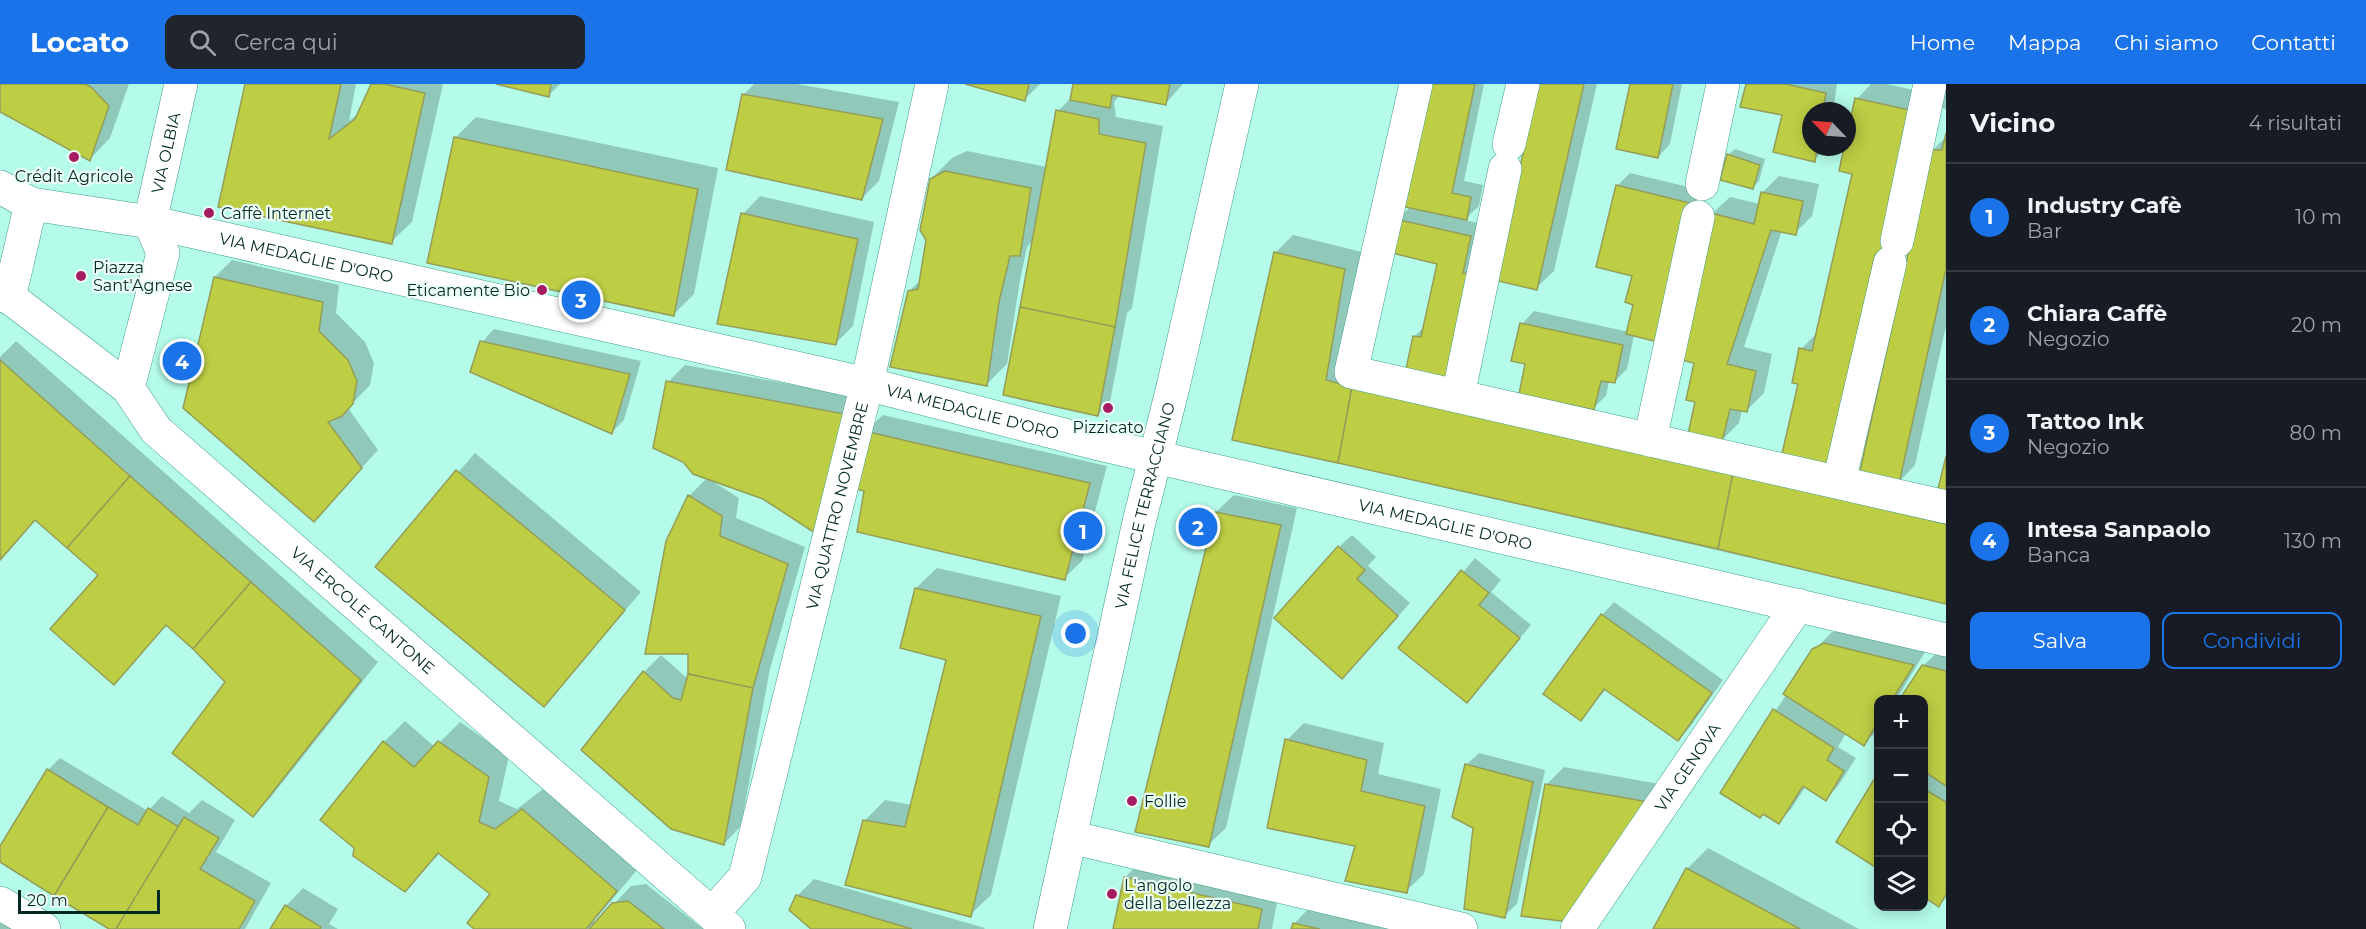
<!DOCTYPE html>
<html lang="it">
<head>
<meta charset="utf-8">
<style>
	:root { --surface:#171b24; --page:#20242c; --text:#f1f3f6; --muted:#9ea1a6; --line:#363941; --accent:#1a73e8 }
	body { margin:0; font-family:Montserrat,sans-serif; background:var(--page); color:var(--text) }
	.controls { position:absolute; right:18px; bottom:18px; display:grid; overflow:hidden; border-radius:12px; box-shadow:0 3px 15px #0003 }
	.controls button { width:54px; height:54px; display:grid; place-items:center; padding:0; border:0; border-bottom:2px solid var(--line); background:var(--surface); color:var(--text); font:30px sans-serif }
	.compass { position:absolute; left:1802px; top:18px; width:54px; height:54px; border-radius:50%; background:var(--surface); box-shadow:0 3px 15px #0003; rotate:295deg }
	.scale { position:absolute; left:18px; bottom:15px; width:142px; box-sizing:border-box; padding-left:6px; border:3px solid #002921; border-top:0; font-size:16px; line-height:21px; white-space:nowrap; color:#002921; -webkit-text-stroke:4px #ecfdf8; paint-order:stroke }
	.you { position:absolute; left:1076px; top:550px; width:21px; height:21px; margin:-15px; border:4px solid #fff; border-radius:50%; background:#1a73e8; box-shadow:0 0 0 9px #1a73e833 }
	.badge { display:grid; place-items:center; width:39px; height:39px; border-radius:50%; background:var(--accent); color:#fff; font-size:20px; font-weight:700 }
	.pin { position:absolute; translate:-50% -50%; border:3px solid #fff; box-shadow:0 2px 6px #0006 }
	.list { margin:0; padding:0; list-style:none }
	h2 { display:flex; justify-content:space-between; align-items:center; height:78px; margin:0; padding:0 24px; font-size:26px }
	h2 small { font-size:20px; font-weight:400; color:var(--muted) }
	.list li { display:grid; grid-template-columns:39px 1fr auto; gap:18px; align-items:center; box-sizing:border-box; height:108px; padding:0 24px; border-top:2px solid var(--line) }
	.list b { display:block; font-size:22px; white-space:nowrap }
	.list p { margin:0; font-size:20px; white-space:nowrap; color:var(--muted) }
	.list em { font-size:20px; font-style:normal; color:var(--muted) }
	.actions { display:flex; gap:12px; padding:18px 24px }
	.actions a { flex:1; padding:14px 0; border:2px solid var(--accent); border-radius:12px; text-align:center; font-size:21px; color:var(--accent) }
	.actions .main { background:var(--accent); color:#fff }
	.icon { flex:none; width:33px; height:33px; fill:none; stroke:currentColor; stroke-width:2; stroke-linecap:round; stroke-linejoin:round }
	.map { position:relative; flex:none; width:1946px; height:845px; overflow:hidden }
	header { display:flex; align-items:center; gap:36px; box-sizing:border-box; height:84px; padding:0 30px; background:var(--accent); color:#fff }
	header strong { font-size:28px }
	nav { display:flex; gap:33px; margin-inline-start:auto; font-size:21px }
	.search { width:420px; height:54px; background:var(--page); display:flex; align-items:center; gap:15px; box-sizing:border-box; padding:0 21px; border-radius:12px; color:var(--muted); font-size:22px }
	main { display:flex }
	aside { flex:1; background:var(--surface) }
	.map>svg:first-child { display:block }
	.shadow { fill:#0003 }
	.building { fill:#bdce44; stroke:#949e58; stroke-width:1.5 }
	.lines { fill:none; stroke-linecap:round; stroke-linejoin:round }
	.minor-casing { stroke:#3f9e89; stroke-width:34 }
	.minor { stroke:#fff; stroke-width:33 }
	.poi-dot { fill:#a61c62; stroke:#ecfdf8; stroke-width:2 }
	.labels { text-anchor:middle; stroke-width:4.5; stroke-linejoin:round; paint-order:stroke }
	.street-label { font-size:16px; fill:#002921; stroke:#ecfdf8 }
	.poi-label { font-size:16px; fill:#002921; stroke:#ecfdf8; text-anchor:start }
</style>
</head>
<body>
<header>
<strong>Locato</strong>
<div class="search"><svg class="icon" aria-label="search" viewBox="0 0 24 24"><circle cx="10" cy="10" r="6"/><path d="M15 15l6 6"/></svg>Cerca qui</div>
<nav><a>Home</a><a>Mappa</a><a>Chi siamo</a><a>Contatti</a></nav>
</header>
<main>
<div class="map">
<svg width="1946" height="845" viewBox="0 0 1946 845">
	<rect width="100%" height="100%" fill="#b4fce9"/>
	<g class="shadow">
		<path d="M0,0H129L110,54L90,75L0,26Z"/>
		<path d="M247,0H356L349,37L360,28L373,0H443L412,138L391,158Z"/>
		<path d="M503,0H560L549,11Z"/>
		<path d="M754,0H797L899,18L879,97L862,114L743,11Z"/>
		<path d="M971,0H1040L1025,15Z"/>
		<path d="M1074,0H1183L1166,19L1120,11L1114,18L1116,33L1163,42L1132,224L1127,229L1110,318L1098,331L1034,155L1027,163L1020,196L1007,280L986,301L909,207L921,196L928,156L931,95L952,74L967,67L1047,83L1058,27L1072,13Z"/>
		<path d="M1431,0H1484L1464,97L1483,101L1479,122L1464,136L1483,140L1467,282L1415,252L1425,242L1439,178L1397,136L1410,123Z"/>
		<path d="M1540,0H1597L1554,187L1536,204Z"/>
		<path d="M1632,0H1682L1670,60L1658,73Z"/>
		<path d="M1747,0H1837L1833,27H1811V63L1827,64L1814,76L1784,30Z"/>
		<path d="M1871,0H1887L1931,10L1827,382L1800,299L1801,265L1818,248L1854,88L1846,63L1857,15Z"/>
		<path d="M1945,0H1946V25L1940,24Z"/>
		<path d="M476,33L718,84L694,210L673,231L455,54Z"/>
		<path d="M1946,53V242L1915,381L1898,399L1932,67Z"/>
		<path d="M1735,65L1765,75L1759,97L1753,103L1728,71Z"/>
		<path d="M1630,89L1701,106L1690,153L1634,251L1627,285L1614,298L1609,297L1606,312L1593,324L1526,279L1522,240L1534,227L1629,248L1635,220L1634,191L1617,102Z"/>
		<path d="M1779,92L1819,100L1812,132L1795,149L1782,146L1744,263L1772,270L1764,309L1746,327L1742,326L1739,339L1722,356L1697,317L1696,278L1712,130L1730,113L1760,120L1762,109Z"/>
		<path d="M760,112L874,138L853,242L836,259L743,130Z"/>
		<path d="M1293,151L1362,168L1342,279L1946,420V519L1234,355L1275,169Z"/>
		<path d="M232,176L339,201L336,229L365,258L374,279L370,301L348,324L378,366L314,436L215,193Z"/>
		<path d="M494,245L641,277L624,336L612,348L482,258Z"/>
		<path d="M16,257L378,578L270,714L253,731L227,598L194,564L167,540L114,599L100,491L36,435L0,476V273Z"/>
		<path d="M685,281L866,314L764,414L709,395L739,414L736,434L805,463L770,585L741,742L724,760L644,588L661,571L688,595L690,568L668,458L689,412L708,393L668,298Z"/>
		<path d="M883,331L1107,382L1082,477L1064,494L866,406L865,348Z"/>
		<path d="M475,369L641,508L544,621L377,482Z"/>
		<path d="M1234,411L1297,424L1226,744L1208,761L1216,428Z"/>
		<path d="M1352,451L1376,473L1368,482L1410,519L1355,580L1339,463Z"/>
		<path d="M1475,474L1501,496L1491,508L1531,541L1467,617L1400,564Z"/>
		<path d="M937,484L1061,512L991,811L970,831L864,737L885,716L912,721L948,575L916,504Z"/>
		<path d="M1614,518L1723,596L1690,643L1678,655L1606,605L1581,635L1602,531Z"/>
		<path d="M1837,547L1925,568L1896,616H1878V643L1876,648L1863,660L1846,649L1838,663L1856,674L1838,702L1826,715L1806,702L1791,725L1779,738L1722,708L1819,561L1832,548Z"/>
		<path d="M1941,565L1946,566V814L1939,821L1924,811L1923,582Z"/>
		<path d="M405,637L435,663L460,638L509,672L499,717L517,725L543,705L637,786L594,837L596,839L631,802L646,800L703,845H476L492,810L440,769L405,806L323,736L384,658Z"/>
		<path d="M1304,639L1384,659L1378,690L1441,705L1424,790L1406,807L1357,761L1287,656Z"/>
		<path d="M1479,669L1545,686L1517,820L1504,832L1474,743L1466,681Z"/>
		<path d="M60,674L148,727L162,712L189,729L202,716L235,736L216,768L271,799L245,845H112L0,776V765L48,686Z"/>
		<path d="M1564,683L1665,701L1586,819L1546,701Z"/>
		<path d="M1878,692V783L1838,758Z"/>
		<path d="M1708,764L1859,845H1655L1687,785Z"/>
		<path d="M1143,776L1279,808L1272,845H1114L1125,793Z"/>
		<path d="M814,795L985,844L984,845H813L797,812Z"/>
		<path d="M303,804L338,825L329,840L338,845H272L286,822Z"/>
		<path d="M1311,822L1415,845H1293L1294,840Z"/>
		<path d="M0,834L21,845H0Z"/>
	</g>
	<g class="building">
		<path d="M0,0H85L91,3L109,22L90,77L0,28Z"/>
		<path d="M245,0H341L329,55L355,35L371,0H384L425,9L392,160L218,123Z"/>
		<path d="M496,0H551L549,13Z"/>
		<path d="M965,0H1029L1025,17Z"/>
		<path d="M1073,0H1170L1166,21L1112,11L1110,24L1070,16Z"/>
		<path d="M1430,0H1475L1452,109L1471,113L1467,136L1405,123Z"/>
		<path d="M1539,0H1584L1537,206L1494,196Z"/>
		<path d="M1630,0H1673L1658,74L1616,65Z"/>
		<path d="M1746,0H1785L1826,9L1823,27H1811V63H1817L1815,78L1773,68L1782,31L1740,23Z"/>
		<path d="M742,10L883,35L862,116L726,86Z"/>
		<path d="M1855,14L1914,27L1881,173L1875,171L1827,384L1781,374L1798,300L1792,299L1799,264L1812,267L1852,90L1839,87L1844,63H1847V50Z"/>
		<path d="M1056,26L1099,35V50L1146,59L1115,243L1020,223Z"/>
		<path d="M1946,49V185L1899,400L1859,392L1931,66H1942Z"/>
		<path d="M454,53L698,105L674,232L427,179Z"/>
		<path d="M1727,70L1760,81L1753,105L1720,96Z"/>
		<path d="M945,87L1031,104L1020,172H1010L999,218L987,302L890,283L908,207L918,205L926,156L920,146L930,95Z"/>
		<path d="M1616,101L1690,119L1678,165L1662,259L1626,250L1633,221L1625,218L1632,192L1596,183Z"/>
		<path d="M1761,108L1803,117L1796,151L1771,146L1727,280L1756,287L1747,328L1730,325L1722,358L1688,350L1695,318L1686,316L1694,279L1678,275L1711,129L1754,140Z"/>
		<path d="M741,129L858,155L836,261L717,240Z"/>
		<path d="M1395,135L1471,152L1463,189L1477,191L1455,296L1406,285L1413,252L1421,253L1437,180L1388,168Z"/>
		<path d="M1274,168L1345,185L1326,296L1352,303L1338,379L1232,356Z"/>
		<path d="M214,193L323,218L319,247L348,276L357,297L353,320L342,332L328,338L362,384L314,438L183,324Z"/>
		<path d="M1020,223L1115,243L1098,332L1003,311Z"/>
		<path d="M1520,239L1623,261L1615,299L1601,297L1594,326L1519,310L1525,280L1511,277Z"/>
		<path d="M480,257L630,290L612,350L470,288Z"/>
		<path d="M0,276L130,392L67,464L35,436L0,476Z"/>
		<path d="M666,297L850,331L815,449L763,415L693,390L683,378L653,364Z"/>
		<path d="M1352,303L1733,389L1718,465L1338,379Z"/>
		<path d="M864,347L1090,399L1065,496L857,448L864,407L848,403Z"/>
		<path d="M1946,372V411L1937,409Z"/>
		<path d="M456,386L625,526L544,623L375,483Z"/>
		<path d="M1733,389L1946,440V520L1718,465Z"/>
		<path d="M130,392L251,498L193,565L166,541L114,601L50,545L98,491L67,464Z"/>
		<path d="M688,411L722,432L720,452L788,480L753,604L688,590V570H645L666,457Z"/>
		<path d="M1215,428L1281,441L1209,763L1135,748Z"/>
		<path d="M1338,462L1365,486L1357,495L1398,532L1342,595L1274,534Z"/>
		<path d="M1461,486L1489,509L1479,521L1520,554L1467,619L1398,564Z"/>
		<path d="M251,498L361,596L253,733L172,669L225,598L193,565Z"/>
		<path d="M915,504L1041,532L971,833L845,801L863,736L905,743L946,576L900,564Z"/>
		<path d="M1601,530L1712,609L1678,657L1604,605L1581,637L1543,610Z"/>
		<path d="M1824,559L1914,581L1892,616H1878V638L1864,662L1783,610L1812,565Z"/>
		<path d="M1922,581L1946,587V702L1924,687V616H1899Z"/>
		<path d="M643,587L673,614L681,616L688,590L753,604L724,761L671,745L581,666Z"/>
		<path d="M1773,625L1834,664L1827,676L1844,687L1826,717L1803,702L1779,740L1763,730L1760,734L1720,709Z"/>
		<path d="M1285,655L1367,676L1361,707L1425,722L1407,809L1345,797L1355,762L1267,744Z"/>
		<path d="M383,657L414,683L438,657L489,693L479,738L495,745L522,725L617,807L586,845H474L467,839L490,810L438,769L405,808L353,772L354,764L320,736Z"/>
		<path d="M1465,680L1533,698L1505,834L1464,825L1473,744L1452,733Z"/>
		<path d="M47,685L108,723L54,812L0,778V762Z"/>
		<path d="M1878,689V785L1836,758Z"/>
		<path d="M1545,700L1649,718L1569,838L1521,832Z"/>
		<path d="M1924,705L1946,718V810L1939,823L1924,813Z"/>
		<path d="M108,723L138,741L148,724L179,743L116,845H109L54,812Z"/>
		<path d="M184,733L219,754L200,785L255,817L239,845H116Z"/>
		<path d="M1686,784L1800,845H1653Z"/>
		<path d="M1124,793L1262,825L1258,845H1113Z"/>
		<path d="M796,811L912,845H811L789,826Z"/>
		<path d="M628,817L664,845H589L612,819Z"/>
		<path d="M285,821L321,843L320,845H270Z"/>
		<path d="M1293,839L1320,845H1291Z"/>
	</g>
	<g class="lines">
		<g class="minor-casing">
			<g id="minor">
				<path d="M1416,0L1351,288L1946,423"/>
				<path d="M1509,60L1523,0"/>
				<path d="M1702,100L1723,0"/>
				<path id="s1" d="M0,103L31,120L150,138L867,300L1099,360L1946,556"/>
				<path d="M1897,157L1930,0"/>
				<path id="s2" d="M0,206L128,304L156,346L729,845"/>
				<path d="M9,214L31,120"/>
				<path id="s3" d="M128,304L163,169L150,138L181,0"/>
				<path d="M1458,312L1505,85"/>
				<path d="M1650,356L1698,133"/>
				<path d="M1839,398L1890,179"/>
				<path d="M1070,753L1461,845"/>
				<path d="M0,819L44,845"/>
				<path id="s4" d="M712,830L745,793L867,300L932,0"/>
				<path id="s5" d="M1050,845L1139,438L1173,303L1242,0"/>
				<path id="s6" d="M1577,845L1798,521"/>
			</g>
		</g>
		<use href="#minor" class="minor"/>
	</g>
	<g class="poi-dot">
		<circle cx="74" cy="73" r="6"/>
		<circle cx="209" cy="129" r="6"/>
		<circle cx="81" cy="192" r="6"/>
		<circle cx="542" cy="206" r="6"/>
		<circle cx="1108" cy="324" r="6"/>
		<circle cx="1132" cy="717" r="6"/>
		<circle cx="1112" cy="810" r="6"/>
	</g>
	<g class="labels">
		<g class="street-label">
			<text dy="6" stroke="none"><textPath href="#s3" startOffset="244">VIA OLBIA</textPath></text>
			<text dy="6" stroke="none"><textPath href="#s1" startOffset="316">VIA MEDAGLIE D'ORO</textPath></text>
			<text dy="6" stroke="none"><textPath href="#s1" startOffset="1000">VIA MEDAGLIE D'ORO</textPath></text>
			<text dy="6" stroke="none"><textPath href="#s4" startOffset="432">VIA QUATTRO NOVEMBRE</textPath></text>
			<text dy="6" stroke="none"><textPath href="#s5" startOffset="434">VIA FELICE TERRACCIANO</textPath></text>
			<text dy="6" stroke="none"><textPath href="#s1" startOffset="1486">VIA MEDAGLIE D'ORO</textPath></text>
			<text dy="6" stroke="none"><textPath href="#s2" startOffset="486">VIA ERCOLE CANTONE</textPath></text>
			<text dy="6" stroke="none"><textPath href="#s6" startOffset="196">VIA GENOVA</textPath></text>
		</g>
		<g class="poi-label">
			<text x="74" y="98" text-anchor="middle">Crédit Agricole</text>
			<text x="221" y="135">Caffè Internet</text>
			<text x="93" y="189">Piazza<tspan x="93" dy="18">Sant'Agnese</tspan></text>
			<text x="530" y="212" text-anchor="end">Eticamente Bio</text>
			<text x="1108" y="349" text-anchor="middle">Pizzicato</text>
			<text x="1144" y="723">Follie</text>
			<text x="1124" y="807">L'angolo<tspan x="1124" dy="18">della bellezza</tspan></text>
		</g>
	</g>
</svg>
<div class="controls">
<button>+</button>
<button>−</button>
<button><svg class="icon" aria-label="locate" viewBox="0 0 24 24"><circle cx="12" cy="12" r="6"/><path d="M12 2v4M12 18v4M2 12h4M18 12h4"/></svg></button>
<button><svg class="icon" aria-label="layers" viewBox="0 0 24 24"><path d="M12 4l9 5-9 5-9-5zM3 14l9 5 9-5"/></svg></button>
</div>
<svg class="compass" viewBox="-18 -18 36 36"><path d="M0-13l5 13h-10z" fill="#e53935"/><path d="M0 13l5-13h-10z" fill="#9ea1a6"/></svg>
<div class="scale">20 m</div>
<div class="you"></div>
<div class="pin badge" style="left:1083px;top:447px">1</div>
<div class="pin badge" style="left:1198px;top:443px">2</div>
<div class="pin badge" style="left:581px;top:216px">3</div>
<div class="pin badge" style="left:182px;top:277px">4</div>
</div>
<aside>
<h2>Vicino<small>4 risultati</small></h2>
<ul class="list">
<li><span class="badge">1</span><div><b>Industry Cafè</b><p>Bar</p></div><em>10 m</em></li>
<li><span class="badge">2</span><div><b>Chiara Caffè</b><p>Negozio</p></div><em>20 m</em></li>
<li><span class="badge">3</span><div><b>Tattoo Ink</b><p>Negozio</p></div><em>80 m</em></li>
<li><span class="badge">4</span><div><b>Intesa Sanpaolo</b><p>Banca</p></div><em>130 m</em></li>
</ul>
<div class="actions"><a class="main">Salva</a><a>Condividi</a></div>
</aside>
</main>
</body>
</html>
